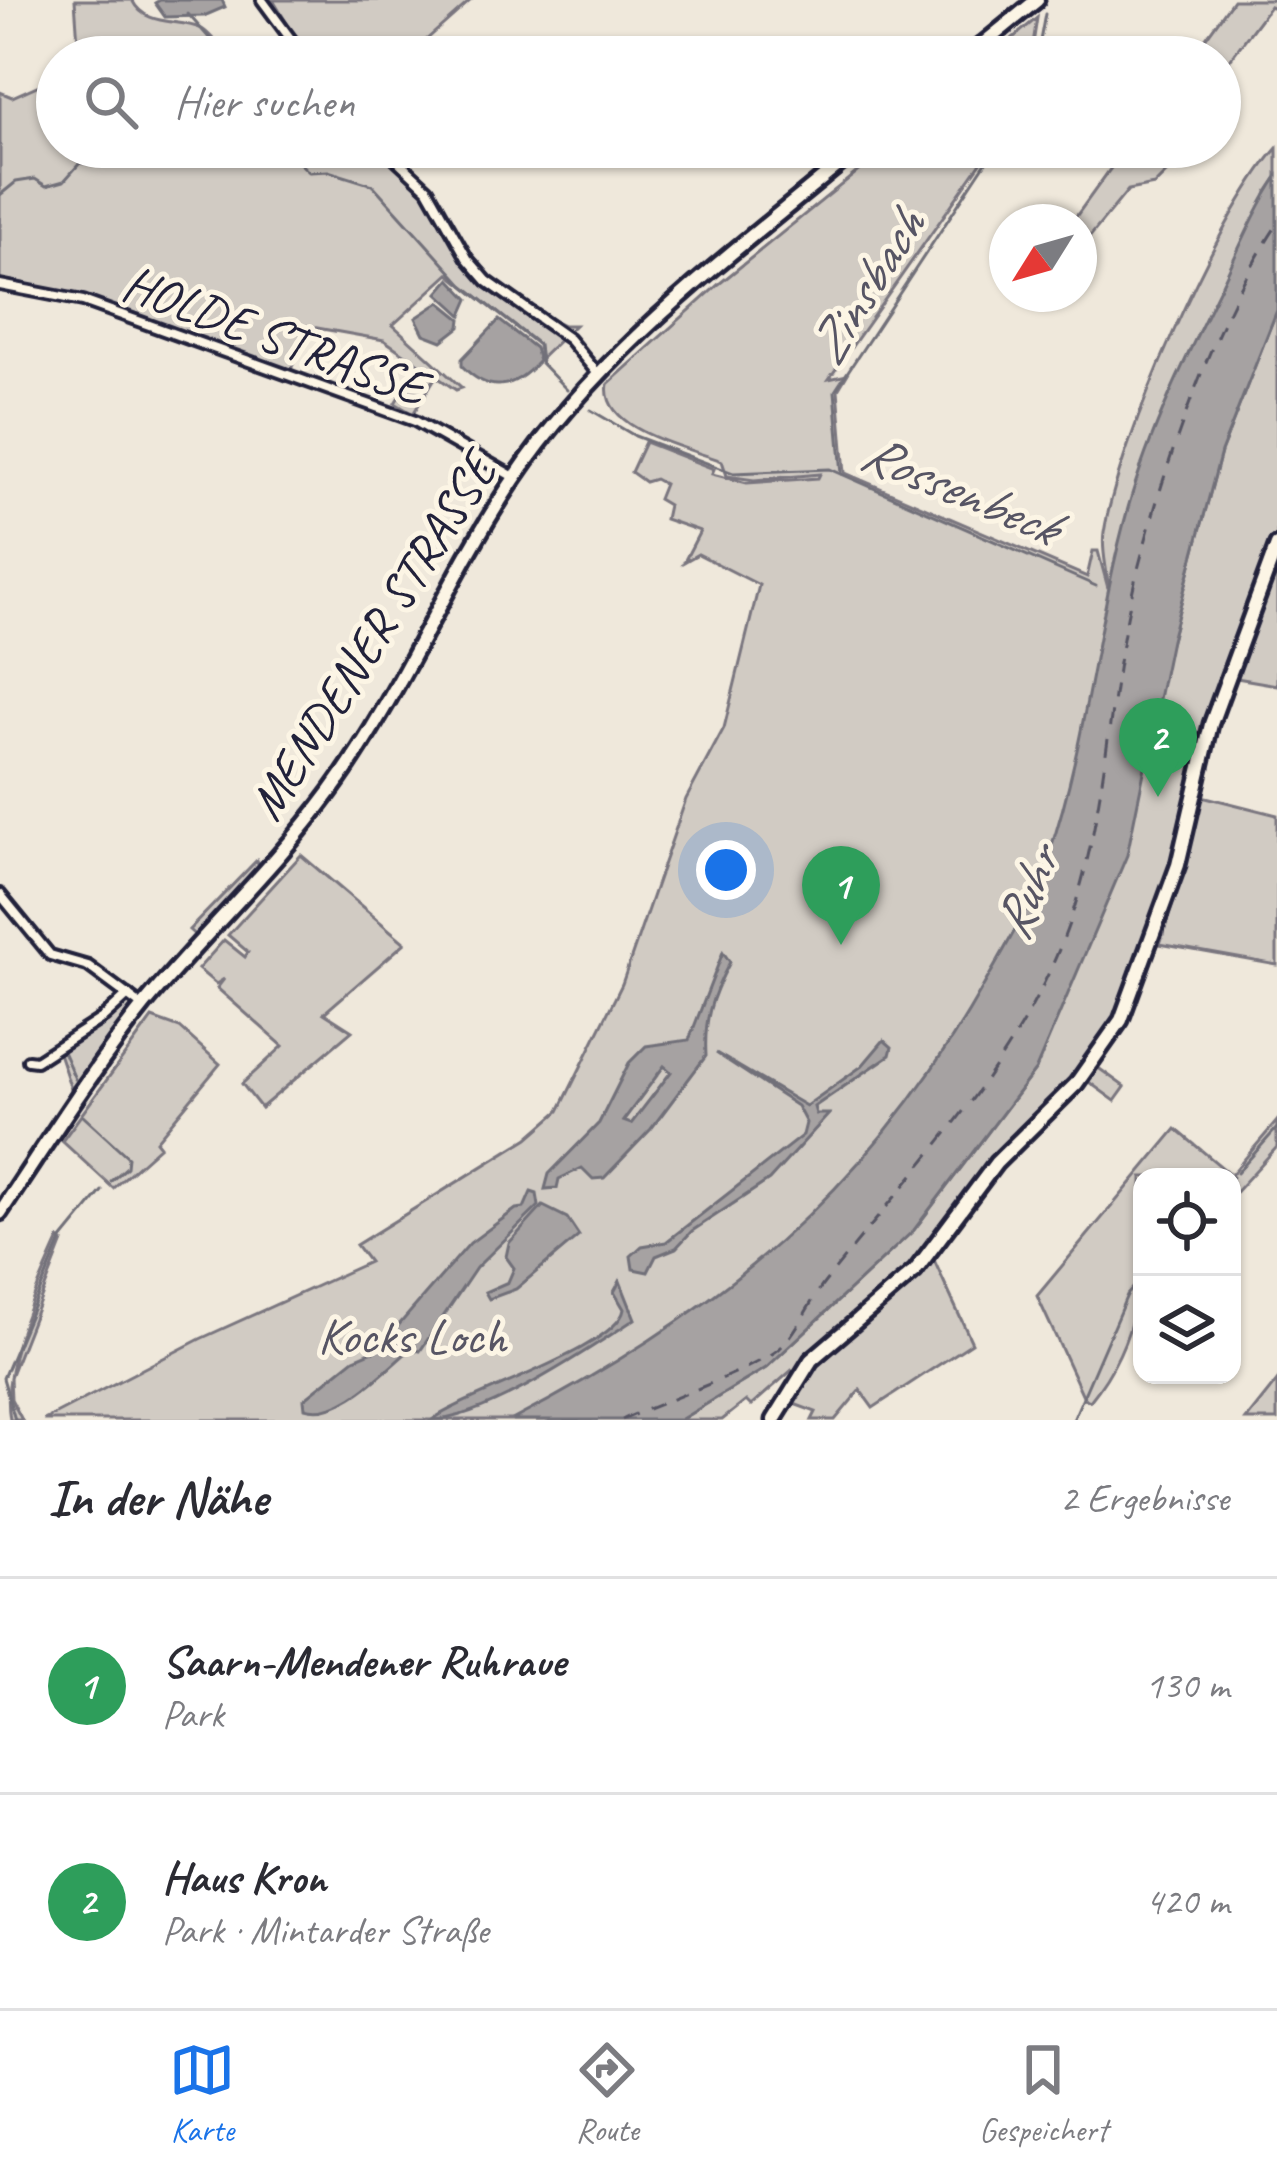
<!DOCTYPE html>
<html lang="de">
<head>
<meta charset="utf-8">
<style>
	:root { --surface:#fff; --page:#f7f7f7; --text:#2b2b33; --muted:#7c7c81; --line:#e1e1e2; --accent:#1a73e8 }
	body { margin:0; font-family:Caveat,sans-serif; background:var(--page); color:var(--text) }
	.controls { position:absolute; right:36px; bottom:36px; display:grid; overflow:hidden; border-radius:24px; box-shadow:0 3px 9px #0004 }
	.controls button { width:108px; height:108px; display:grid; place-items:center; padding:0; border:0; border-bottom:3px solid var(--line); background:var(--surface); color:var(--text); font:60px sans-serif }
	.compass { position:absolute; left:989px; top:204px; width:108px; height:108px; border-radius:50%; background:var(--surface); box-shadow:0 3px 9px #0004; rotate:233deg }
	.you { position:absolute; left:726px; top:870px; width:42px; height:42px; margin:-30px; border:9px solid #fff; border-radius:50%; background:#1a73e8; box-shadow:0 0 0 18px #1a73e833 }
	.badge { display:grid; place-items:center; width:78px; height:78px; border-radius:50%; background:var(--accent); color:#fff; font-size:39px; font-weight:700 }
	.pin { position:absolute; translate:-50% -99px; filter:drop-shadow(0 3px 6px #0008) }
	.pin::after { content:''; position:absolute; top:63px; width:42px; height:36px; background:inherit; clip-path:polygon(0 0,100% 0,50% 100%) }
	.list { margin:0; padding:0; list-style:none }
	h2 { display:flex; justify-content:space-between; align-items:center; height:156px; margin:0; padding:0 48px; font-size:51px }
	h2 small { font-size:39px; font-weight:400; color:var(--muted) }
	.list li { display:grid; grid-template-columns:78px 1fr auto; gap:36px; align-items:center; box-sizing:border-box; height:216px; padding:0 48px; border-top:3px solid var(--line) }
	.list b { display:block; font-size:45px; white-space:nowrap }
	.list p { margin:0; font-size:39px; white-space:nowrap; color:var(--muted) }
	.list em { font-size:39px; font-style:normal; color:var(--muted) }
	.icon { flex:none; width:66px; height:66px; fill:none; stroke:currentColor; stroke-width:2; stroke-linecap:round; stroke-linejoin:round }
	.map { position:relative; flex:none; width:1277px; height:1420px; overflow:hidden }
	.search { position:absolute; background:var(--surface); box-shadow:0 3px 9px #0004; left:36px; right:36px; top:36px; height:132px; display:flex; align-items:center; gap:30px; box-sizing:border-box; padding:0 42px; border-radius:66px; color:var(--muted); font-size:45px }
	.sheet { height:588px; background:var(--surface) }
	nav { display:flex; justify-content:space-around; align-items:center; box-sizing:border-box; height:168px; border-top:3px solid var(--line); background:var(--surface); font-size:33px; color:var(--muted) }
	nav a { display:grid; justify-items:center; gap:6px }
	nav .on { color:var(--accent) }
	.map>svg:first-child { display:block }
	.green { fill:#d1cbc3; stroke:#7a767f; stroke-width:3 }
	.water { fill:#a6a2a2; stroke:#716f79; stroke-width:3; fill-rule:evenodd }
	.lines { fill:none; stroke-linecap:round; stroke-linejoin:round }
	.stream { stroke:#716f79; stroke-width:3 }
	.ferry { stroke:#575564; stroke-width:3; stroke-dasharray:15 12; stroke-linecap:butt }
	.street-casing { stroke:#22223b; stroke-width:16 }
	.secondary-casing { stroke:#22223b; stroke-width:21 }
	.street { stroke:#fcf5e5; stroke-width:8 }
	.secondary { stroke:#fcf5e5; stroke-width:12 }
	.labels { text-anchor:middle; stroke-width:10; stroke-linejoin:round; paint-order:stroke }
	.street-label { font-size:51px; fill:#22223b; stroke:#fcf5e5 }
	.park-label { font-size:51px; fill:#575564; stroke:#fcf5e5 }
	.water-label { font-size:54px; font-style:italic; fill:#575564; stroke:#fcf5e5 }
</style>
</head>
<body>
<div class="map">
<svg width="1277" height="1420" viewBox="0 0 1277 1420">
	<rect width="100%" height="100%" fill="#efe8db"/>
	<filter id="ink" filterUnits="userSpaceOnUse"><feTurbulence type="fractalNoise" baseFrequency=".00833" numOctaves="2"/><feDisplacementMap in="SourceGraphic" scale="24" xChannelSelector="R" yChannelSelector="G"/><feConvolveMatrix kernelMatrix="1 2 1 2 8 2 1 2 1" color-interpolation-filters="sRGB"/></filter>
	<g filter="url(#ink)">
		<g class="green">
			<path d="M75,0H132C146,28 178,18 202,29C212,35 220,49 230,57H79Z"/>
			<path d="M273,0H471L407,57H307Z"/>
			<path d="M1233,0H1277V10L1270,6L1220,73V57H1192Z"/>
			<path d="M1037,18L1031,57H990Z"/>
			<path d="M57,77V147H380L426,189L461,253L491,289L563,325H575L540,359L538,345L449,274L393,325L462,388L456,390L384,340L306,326L290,373L73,294L0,283V92L12,97Z"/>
			<path d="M888,147H992L829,379L847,375L838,390L845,473L1087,577L1093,551H1098L1108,588C1108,570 1101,551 1104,533C1118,443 1217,216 1277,148V177L1267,192L1143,604L977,1081L592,1420H44L200,1339L369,1262L356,1245L528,1138L559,1111L622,984L686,799L724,728L759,585L698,554L684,562L700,531L665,519L668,505L658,499L664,484L655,479L645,482L631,472L645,442L714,469L712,474L747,483L818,478L820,474L754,480L727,476L722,461C689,448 600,430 608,384L719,284Z"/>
			<path d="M1126,147H1170L1168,171L1154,185L1128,190L1079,250V222H1072Z"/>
			<path d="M1277,310V538L1175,863L1118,1018L1092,1058L923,1256L797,1374L792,1370L751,1406L746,1401L722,1420H680L766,1368L914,1230L1036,1069L1171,640L1221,452Z"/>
			<path d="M417,367L435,378L413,414L395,403Z"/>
			<path d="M1277,554V685L1231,677Z"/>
			<path d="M1198,795L1277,815V965L1160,944L1190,851Z"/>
			<path d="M301,855L405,943L324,1013L352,1031L261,1108L242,1084L283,1046L217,988L224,979L216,984L198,969L224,940L245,957L248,952L228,935Z"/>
			<path d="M257,860L260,870L198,938L189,930Z"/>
			<path d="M128,1001L132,1007L71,1089L57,1047Z"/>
			<path d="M152,1018L180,1028L220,1064L156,1141L160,1146L113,1188L62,1141Z"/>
			<path d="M1097,1067L1125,1087L1115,1101L1086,1080Z"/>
			<path d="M1277,1121V1147L1232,1196V1177H1142C1142,1258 1148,1330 1090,1401L1084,1398L1037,1296L1176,1129L1231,1175Z"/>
			<path d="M59,1239L63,1242L10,1377L11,1399L22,1420H10C0,1364 36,1291 59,1239Z"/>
			<path d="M933,1258L972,1343L873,1408L860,1390L835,1420H812L816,1412L794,1404L790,1395L802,1374Z"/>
			<path d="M1277,1381V1420H1246Z"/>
		</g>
		<g class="water">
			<path d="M160,0H222L225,7L204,16L165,17L155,3Z"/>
			<path d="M1277,177V310L1221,452L1171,640L1127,855L1036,1069L914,1230L766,1368L680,1420H512C716,1314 865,1194 980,992C1005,948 1033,902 1049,854C1087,741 1096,622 1128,508C1150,430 1187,355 1223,282C1240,247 1255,210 1277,177Z"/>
			<path d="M450,279L469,299L462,315L438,293Z"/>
			<path d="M440,302L461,319L460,327L442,341L424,334L416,318Z"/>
			<path d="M499,320L535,348L539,361C513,390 489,394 462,366V359Z"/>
			<path d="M723,952L730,962C710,999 704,1021 706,1056L651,1129L604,1178L593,1179L582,1168L559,1179L557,1188L545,1189L549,1174L599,1123L629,1063L646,1046L689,1040ZM664,1066L671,1072L631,1124L623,1121Z"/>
			<path d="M884,1040L892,1047L890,1055L814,1107L816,1114H829L769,1180L692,1231L676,1248L656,1256L648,1272L633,1269L631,1256L642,1246L666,1242L803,1135L806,1123L797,1106L716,1053L806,1106L862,1066Z"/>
			<path d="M531,1192L537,1194L539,1206L476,1268L420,1351L411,1349C387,1368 341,1420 305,1408L304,1399L354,1359L378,1349L470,1243L516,1209L524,1208Z"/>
			<path d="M543,1206L567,1218L579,1236L516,1289L489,1299L485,1292L508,1282L514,1268L506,1257L509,1243Z"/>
			<path d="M620,1281L635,1319C590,1349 484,1420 432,1420C464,1395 619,1347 624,1309L614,1292Z"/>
		</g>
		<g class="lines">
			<g class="stream">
				<path d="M188,14L226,57"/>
				<path d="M195,57L207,40"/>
				<path d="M1037,57L1045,14"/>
				<path d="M283,147L309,172L328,171L373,185L463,285L539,345L541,363L567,390"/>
				<path d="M0,195L16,182L35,179L46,186L64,181L80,163L106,165L134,147"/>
				<path d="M591,410L635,436L733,473L830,469L1096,586"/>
				<path d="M842,474L835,391L996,147"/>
				<path d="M62,1049L75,1079"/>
				<path d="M83,1116L128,1157L127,1167L111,1181"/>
				<path d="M1237,1173L1277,1128"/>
				<path d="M1232,1178L1233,1177"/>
				<path d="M15,1420L3,1378L61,1241L102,1191"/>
				<path d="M1073,1420L1127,1295L1142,1278"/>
			</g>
			<path class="ferry" d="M622,1420C654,1405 757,1368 779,1349C798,1332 809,1302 825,1282C925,1156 1040,1043 1082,881C1109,778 1111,671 1138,569C1167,457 1213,321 1277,225"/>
			<g class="street-casing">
				<g id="street">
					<path d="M262,0L304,57"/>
					<path d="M383,147L428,189L467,258L487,281L569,339L598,374"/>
					<path d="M0,285L83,301L415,421L514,477"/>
					<path d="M0,894L50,955L88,966L142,1006"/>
					<path d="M28,1060L36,1061L104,1017L128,995"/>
				</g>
			</g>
			<g class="secondary-casing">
				<g id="secondary">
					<path d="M967,57L1037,0"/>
					<path d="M0,1213C47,1143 92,1070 145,1004C205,932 274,868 330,792C402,694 446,579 514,479C603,346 739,249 860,147"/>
					<path d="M774,1420L811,1360L915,1271L996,1163L1076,1084L1121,1020L1178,865L1211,724L1277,545"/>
				</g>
			</g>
			<use href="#street" class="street"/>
			<use href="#secondary" class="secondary"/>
		</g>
	</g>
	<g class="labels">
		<g class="street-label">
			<text transform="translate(275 334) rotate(20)" y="18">HOLDE STRASSE</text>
			<text transform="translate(371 636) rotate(-58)" y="18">MENDENER STRASSE</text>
		</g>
		<g class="park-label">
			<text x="412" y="1353">Kocks Loch</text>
		</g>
		<g class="water-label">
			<text transform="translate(865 286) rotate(-58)" y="19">Zinsbach</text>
			<text transform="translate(960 488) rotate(23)" y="19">Rossenbeck</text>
			<text transform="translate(1025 893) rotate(-68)" y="19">Ruhr</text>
		</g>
	</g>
</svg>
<div class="controls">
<button><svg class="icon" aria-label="locate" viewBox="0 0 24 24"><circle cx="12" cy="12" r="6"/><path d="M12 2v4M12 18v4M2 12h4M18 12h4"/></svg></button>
<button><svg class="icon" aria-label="layers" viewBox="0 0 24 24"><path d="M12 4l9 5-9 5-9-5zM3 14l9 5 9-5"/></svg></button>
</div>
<svg class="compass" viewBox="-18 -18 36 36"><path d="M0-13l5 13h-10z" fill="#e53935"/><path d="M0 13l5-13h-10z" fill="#7c7c81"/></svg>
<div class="you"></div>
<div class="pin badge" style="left:841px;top:945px;background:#2e9e5b">1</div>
<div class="pin badge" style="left:1158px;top:797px;background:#2e9e5b">2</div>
<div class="search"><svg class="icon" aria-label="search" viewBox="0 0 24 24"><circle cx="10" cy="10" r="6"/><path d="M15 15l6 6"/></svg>Hier suchen</div>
</div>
<section class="sheet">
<h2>In der Nähe<small>2 Ergebnisse</small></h2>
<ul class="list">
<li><span class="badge" style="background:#2e9e5b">1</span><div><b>Saarn-Mendener Ruhraue</b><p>Park</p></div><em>130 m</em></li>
<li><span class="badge" style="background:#2e9e5b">2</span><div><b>Haus Kron</b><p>Park · Mintarder Straße</p></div><em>420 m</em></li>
</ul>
</section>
<nav>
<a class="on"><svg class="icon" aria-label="map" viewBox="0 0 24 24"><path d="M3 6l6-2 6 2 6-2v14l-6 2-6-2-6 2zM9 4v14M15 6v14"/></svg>Karte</a>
<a><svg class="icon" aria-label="directions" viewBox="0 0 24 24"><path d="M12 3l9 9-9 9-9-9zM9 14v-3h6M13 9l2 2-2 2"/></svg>Route</a>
<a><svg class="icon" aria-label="saved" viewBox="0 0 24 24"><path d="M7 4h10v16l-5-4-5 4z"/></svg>Gespeichert</a>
</nav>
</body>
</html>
